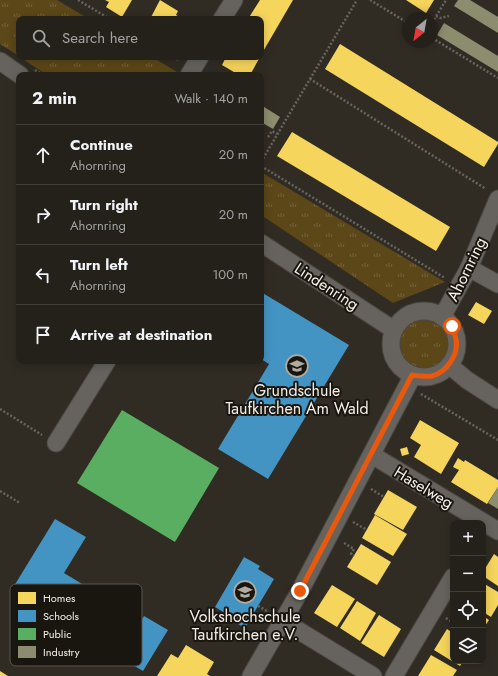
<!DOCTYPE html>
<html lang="en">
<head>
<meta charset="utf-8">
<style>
	:root { --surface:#24211b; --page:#2c2924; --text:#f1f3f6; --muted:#a3a3a3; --line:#413e3a }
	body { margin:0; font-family:Jost,sans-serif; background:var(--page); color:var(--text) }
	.controls { position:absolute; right:12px; bottom:12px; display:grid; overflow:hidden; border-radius:8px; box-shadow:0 2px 10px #0003 }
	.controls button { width:36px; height:36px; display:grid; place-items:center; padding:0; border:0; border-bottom:1px solid var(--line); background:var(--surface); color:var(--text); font:20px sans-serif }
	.compass { position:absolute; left:402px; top:12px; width:36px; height:36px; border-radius:50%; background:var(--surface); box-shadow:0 2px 10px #0003; rotate:211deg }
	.stop { position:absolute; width:12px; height:12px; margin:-9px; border:3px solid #ea580c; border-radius:50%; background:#fff }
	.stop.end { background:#ea580c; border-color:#fff; box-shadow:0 1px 4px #0008 }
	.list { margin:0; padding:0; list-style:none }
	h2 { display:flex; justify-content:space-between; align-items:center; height:52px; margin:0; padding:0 16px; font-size:17px }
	h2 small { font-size:13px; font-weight:400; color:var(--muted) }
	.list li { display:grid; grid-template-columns:26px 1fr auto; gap:12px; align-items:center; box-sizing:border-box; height:60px; padding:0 16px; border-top:1px solid var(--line) }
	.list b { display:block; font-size:15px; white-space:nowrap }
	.list p { margin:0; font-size:13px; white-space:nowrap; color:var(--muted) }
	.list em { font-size:13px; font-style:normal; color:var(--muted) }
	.icon { flex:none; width:22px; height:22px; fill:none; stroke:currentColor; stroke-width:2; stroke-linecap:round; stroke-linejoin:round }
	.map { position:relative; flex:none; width:498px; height:676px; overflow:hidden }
	.search { position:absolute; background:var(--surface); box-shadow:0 2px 10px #0003; left:16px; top:16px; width:248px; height:44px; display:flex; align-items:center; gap:10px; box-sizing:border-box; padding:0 14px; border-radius:8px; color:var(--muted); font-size:15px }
	.panel { position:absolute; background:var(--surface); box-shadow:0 2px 10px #0003; left:16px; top:72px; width:248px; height:292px; border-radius:8px }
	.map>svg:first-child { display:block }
	.grass { fill:url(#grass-tufts) }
	.homes { fill:#f6d55c }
	.schools { fill:#4393c3 }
	.public { fill:#5aae61 }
	.industry { fill:#8c8c6e }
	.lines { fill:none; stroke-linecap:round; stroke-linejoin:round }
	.street-casing { stroke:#4b4841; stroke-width:19 }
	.path { stroke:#676560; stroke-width:2.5; stroke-dasharray:2 2; stroke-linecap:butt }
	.street { stroke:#66635e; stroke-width:17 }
	.route { stroke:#ea580c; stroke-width:5 }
	.labels { text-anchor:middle; stroke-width:4; stroke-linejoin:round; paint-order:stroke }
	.street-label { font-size:16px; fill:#f4efe6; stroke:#191610 }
	.poi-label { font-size:16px; fill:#f4efe6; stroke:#191610 }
	.key { fill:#191610; stroke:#5b5750; stroke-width:1 }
	.key-label { font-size:11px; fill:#f4efe6 }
</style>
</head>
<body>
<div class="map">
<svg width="498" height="676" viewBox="0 0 498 676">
	<defs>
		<pattern id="grass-tufts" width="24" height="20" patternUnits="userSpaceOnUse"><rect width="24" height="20" fill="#5c4718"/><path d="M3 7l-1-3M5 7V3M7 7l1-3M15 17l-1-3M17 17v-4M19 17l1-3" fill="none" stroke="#74623a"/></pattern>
	</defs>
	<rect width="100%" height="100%" fill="#302c24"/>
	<g class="grass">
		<path d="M0,0H57L89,19H19V56L0,44Z"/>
		<path d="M20,57H152L177,72L174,75H47Z"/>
		<path d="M261,172L445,282L393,303L261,215Z"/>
		<circle cx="424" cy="344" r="25"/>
	</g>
	<g class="homes">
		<path d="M105,0H132L122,17L106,7L109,2Z"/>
		<path d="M160,0L178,11L176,15L183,19H150Z"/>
		<path d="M260,0H293L261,55V19H248Z"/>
		<path d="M406,0H434L426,13Z"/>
		<path d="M340,44L498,142V144L484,167L325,69Z"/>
		<path d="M226,57H260L250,75H239L222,65Z"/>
		<path d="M292,132L450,227L436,251L277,156Z"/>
		<path d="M476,302L492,311L484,324L468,315Z"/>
		<path d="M420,420L459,443L441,474L414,457L421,445L410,438Z"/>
		<path d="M407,447L409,454L402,456L400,449Z"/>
		<path d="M458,458L464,462L465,460L498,480V487L487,504L451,482L459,470L453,467Z"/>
		<path d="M388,490L417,507L403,530L374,514Z"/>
		<path d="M375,515L407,534L393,556L362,538Z"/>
		<path d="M361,544L391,562L377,585L347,567Z"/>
		<path d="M494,554L498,557V586L483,576V572Z"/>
		<path d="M483,583L498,592V605L491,617L483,612Z"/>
		<path d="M332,585L355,599L337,627L314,613Z"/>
		<path d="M357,601L376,613L360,641L340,628Z"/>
		<path d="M379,615L401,629L384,657L361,643Z"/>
		<path d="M483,616L489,620L483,629Z"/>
		<path d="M447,629L453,633V661H463L460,666L434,650Z"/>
		<path d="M186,645L214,662L207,674L210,676H157L171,654L178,658Z"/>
		<path d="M431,655L457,670L453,676H418Z"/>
		<path d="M0,671L8,676H0Z"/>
	</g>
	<g class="schools">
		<path d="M261,292L349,345L268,479L218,449L269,364L261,359Z"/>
		<path d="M55,519L86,537L64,573L112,602L90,639L11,591Z"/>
		<path d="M244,557L260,566L258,569L274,579L245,628L226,617L228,615L215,607Z"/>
		<path d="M144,616L168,630L143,671L119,657Z"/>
	</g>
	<path class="public" d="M122,410L219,468L175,542L77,483Z"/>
	<g class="industry">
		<path d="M458,0H470L498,17V33L454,6Z"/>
		<path d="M444,23L498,56V72L437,35Z"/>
		<path d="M261,105L280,117L273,129L261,122Z"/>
		<path d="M498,487V509L488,503Z"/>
	</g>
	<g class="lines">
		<g class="street-casing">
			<g id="street">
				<path d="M222,19L234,0"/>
				<path d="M0,61L20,75"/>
				<path d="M189,75L200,57"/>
				<path d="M261,243L394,330"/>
				<path d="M469,268L498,284"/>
				<circle cx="424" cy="344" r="33"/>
				<path d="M442,317L469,268L498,199"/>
				<path d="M449,365L467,380L498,400"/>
				<path d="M56,443L107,361"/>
				<path d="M372,455L498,531"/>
				<path d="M283,621L373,676"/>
				<path d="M251,676L300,591L413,375"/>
				<path d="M394,676L453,577"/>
			</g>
		</g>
		<g class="path">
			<path d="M78,0L110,19"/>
			<path d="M370,0L408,23"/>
			<path d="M436,16L440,18L449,16"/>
			<path d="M432,23L446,0"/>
			<path d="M432,38L498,78"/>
			<path d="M173,57L179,60"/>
			<path d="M35,70L43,75"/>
			<path d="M310,79L357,0"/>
			<path d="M268,137L272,131L277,134"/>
			<path d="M261,162L310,79L486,189"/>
			<path d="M261,166L445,278"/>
			<path d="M421,394L498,440"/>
			<path d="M0,409L42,435"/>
			<path d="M371,489L384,497"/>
			<path d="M0,491L20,503"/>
			<path d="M353,522L367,530"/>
			<path d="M344,543L354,549L351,554L354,556"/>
			<path d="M258,606L269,612"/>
			<path d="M446,618L452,622"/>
		</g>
		<use href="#street" class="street"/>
	</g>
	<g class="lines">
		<path class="route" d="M300,591L412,375C419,376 425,377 432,376C447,372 459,354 456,339C455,335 453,330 452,326"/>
	</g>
	<defs>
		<g id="school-ring" transform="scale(1.15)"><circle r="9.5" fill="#191610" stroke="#afaba2" stroke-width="1.5"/><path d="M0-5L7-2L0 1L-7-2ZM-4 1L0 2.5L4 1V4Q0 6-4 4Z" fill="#afaba2"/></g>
		<g id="university-ring" transform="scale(1.15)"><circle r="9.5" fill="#191610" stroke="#afaba2" stroke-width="1.5"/><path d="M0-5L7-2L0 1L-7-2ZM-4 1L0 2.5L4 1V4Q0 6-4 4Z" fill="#afaba2"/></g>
	</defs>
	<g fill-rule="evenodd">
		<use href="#school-ring" x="297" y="366"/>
		<use href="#university-ring" x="245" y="592"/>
	</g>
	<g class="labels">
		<g class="street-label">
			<text transform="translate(466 269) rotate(-64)" y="6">Ahornring</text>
			<text transform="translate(327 286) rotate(33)" y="6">Lindenring</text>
			<text transform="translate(424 487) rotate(31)" y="6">Haselweg</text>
		</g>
		<g class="poi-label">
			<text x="297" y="396">Grundschule<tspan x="297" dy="18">Taufkirchen Am Wald</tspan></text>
			<text x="245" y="622">Volkshochschule<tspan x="245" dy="18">Taufkirchen e.V.</tspan></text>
		</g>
	</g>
	<rect x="10" y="584" width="132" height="82" rx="6" class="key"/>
	<rect x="18" y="592" width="18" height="12" fill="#f6d55c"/>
	<rect x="18" y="610" width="18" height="12" fill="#4393c3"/>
	<rect x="18" y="628" width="18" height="12" fill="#5aae61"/>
	<rect x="18" y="646" width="18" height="12" fill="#8c8c6e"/>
	<g class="key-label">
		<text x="43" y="602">Homes</text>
		<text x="43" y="620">Schools</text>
		<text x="43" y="638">Public</text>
		<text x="43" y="656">Industry</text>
	</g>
</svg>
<div class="controls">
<button>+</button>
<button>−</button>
<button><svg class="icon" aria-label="locate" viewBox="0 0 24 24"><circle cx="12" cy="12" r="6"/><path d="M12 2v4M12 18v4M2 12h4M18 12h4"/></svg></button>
<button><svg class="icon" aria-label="layers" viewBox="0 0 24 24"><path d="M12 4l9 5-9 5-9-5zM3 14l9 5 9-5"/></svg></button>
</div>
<svg class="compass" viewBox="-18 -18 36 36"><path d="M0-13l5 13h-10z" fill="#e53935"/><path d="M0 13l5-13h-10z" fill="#a3a3a3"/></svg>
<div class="stop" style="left:452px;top:326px"></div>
<div class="stop end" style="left:300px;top:591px"></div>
<div class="search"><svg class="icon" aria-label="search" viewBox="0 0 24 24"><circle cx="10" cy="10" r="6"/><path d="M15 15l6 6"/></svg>Search here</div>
<section class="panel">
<h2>2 min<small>Walk · 140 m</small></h2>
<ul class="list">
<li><svg class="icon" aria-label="ahead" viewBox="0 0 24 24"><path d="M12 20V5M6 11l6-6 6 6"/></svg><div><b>Continue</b><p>Ahornring</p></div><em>20 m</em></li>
<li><svg class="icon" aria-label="right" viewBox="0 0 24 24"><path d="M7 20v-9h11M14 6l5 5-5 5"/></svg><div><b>Turn right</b><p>Ahornring</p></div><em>20 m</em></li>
<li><svg class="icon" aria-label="left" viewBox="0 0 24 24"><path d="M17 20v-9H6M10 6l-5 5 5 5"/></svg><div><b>Turn left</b><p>Ahornring</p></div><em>100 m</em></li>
<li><svg class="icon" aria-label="arrive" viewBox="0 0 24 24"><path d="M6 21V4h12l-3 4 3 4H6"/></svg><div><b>Arrive at destination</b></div></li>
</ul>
</section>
</div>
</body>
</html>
